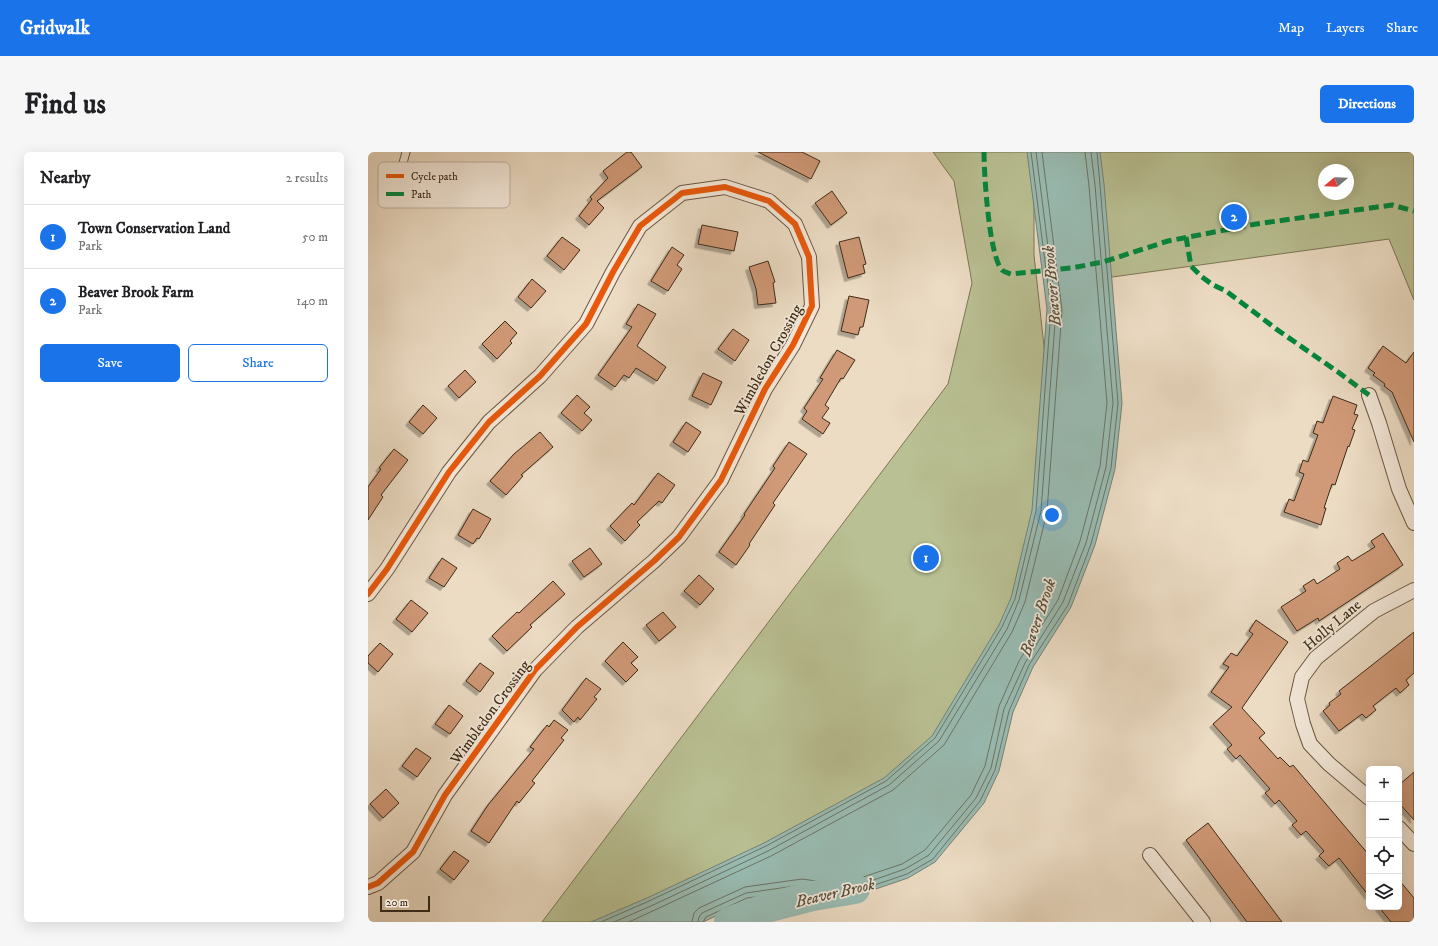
<!DOCTYPE html>
<html lang="en">
<head>
<meta charset="utf-8">
<style>
	:root { --surface:#fff; --page:#f6f6f6; --text:#202124; --muted:#757577; --line:#e0e0e0; --accent:#1a73e8 }
	body { margin:0; font-family:"IM FELL DW Pica",serif; background:var(--page); color:var(--text) }
	.controls { position:absolute; right:12px; bottom:12px; display:grid; overflow:hidden; border-radius:6px; box-shadow:0 4px 16px #0002 }
	.controls button { width:36px; height:36px; display:grid; place-items:center; padding:0; border:0; border-bottom:1px solid var(--line); background:var(--surface); color:var(--text); font:20px sans-serif }
	.compass { position:absolute; left:950px; top:12px; width:36px; height:36px; border-radius:50%; background:var(--surface); box-shadow:0 4px 16px #0002; rotate:251deg }
	.scale { position:absolute; left:12px; bottom:10px; width:50px; box-sizing:border-box; padding-left:4px; border:2px solid #3e2c17; border-top:0; font-size:11px; line-height:14px; white-space:nowrap; color:#3e2c17; -webkit-text-stroke:3px #f3e8d9; paint-order:stroke }
	.you { position:absolute; left:684px; top:363px; width:14px; height:14px; margin:-10px; border:3px solid #fff; border-radius:50%; background:#1a73e8; box-shadow:0 0 0 6px #1a73e833 }
	.badge { display:grid; place-items:center; width:26px; height:26px; border-radius:50%; background:var(--accent); color:#fff; font-size:13px; font-weight:700 }
	.pin { position:absolute; translate:-50% -50%; border:2px solid #fff; box-shadow:0 1px 4px #0006 }
	.list { margin:0; padding:0; list-style:none }
	h2 { display:flex; justify-content:space-between; align-items:center; height:52px; margin:0; padding:0 16px; font-size:17px }
	h2 small { font-size:13px; font-weight:400; color:var(--muted) }
	.list li { display:grid; grid-template-columns:26px 1fr auto; gap:12px; align-items:center; box-sizing:border-box; height:64px; padding:0 16px; border-top:1px solid var(--line) }
	.list b { display:block; font-size:15px; white-space:nowrap }
	.list p { margin:0; font-size:13px; white-space:nowrap; color:var(--muted) }
	.list em { font-size:13px; font-style:normal; color:var(--muted) }
	.actions { display:flex; gap:8px; padding:12px 16px }
	.actions a { flex:1; padding:9px 0; border:1px solid var(--accent); border-radius:6px; text-align:center; font-size:14px; color:var(--accent) }
	.actions .main { background:var(--accent); color:#fff }
	.icon { flex:none; width:22px; height:22px; fill:none; stroke:currentColor; stroke-width:2; stroke-linecap:round; stroke-linejoin:round }
	.map { position:relative; flex:none; width:1046px; height:770px; overflow:hidden; border-radius:6px }
	header { display:flex; align-items:center; gap:24px; box-sizing:border-box; height:56px; padding:0 20px; background:var(--accent); color:#fff }
	header strong { font-size:19px }
	nav { display:flex; gap:22px; margin-inline-start:auto; font-size:14px }
	.intro { display:flex; align-items:center; justify-content:space-between; box-sizing:border-box; height:96px; padding:0 24px }
	h1 { margin:0; font-size:28px }
	.button { padding:10px 18px; border-radius:6px; background:var(--accent); color:#fff; font-size:14px; font-weight:700 }
	main { display:flex; gap:24px; padding:0 24px }
	aside { flex:1; background:var(--surface); border-radius:6px; box-shadow:0 4px 16px #0002 }
	.map>svg:first-child { display:block }
	.green { fill:#b9c093; stroke:#7c7655; fill-rule:evenodd }
	.water { fill:#99bcb3; stroke:#758275 }
	.lines { fill:none; stroke-linecap:round; stroke-linejoin:round }
	.shore { stroke:#6c7465; stroke-width:1 }
	.river { stroke:#99bcb3; stroke-width:30 }
	.building { fill:#d09977; stroke:#3e2c17; filter:url(#shadow) }
	.service-casing { stroke:#6a5842; stroke-width:9 }
	.minor-casing { stroke:#6a5842; stroke-width:16 }
	.service { stroke:#f3e8d9; stroke-width:7 }
	.minor { stroke:#f3e8d9; stroke-width:14 }
	.quiet { stroke:#00873e; stroke-width:5; stroke-dasharray:10 5; stroke-linecap:butt }
	.cycleway-casing { stroke:#f3e8d9; stroke-width:8 }
	.cycleway { stroke:#e8590c; stroke-width:6 }
	.labels { text-anchor:middle; stroke-width:3.5; stroke-linejoin:round; paint-order:stroke }
	.street-label { font-size:15px; fill:#3e2c17; stroke:#f3e8d9 }
	.water-label { font-size:16px; font-style:italic; fill:#55503e; stroke:#f3e8d9 }
	.key { fill:#f3e8d9; stroke:#bdb09f; stroke-width:1 }
	.key-label { font-size:11px; fill:#3e2c17 }
</style>
</head>
<body>
<header>
<strong>Gridwalk</strong>
<nav><a>Map</a><a>Layers</a><a>Share</a></nav>
</header>
<div class="intro"><h1>Find us</h1><a class="button">Directions</a></div>
<main>
<aside>
<h2>Nearby<small>2 results</small></h2>
<ul class="list">
<li><span class="badge">1</span><div><b>Town Conservation Land</b><p>Park</p></div><em>50 m</em></li>
<li><span class="badge">2</span><div><b>Beaver Brook Farm</b><p>Park</p></div><em>140 m</em></li>
</ul>
<div class="actions"><a class="main">Save</a><a>Share</a></div>
</aside>
<div class="map">
<svg width="1046" height="770" viewBox="0 0 1046 770">
	<defs>
		<filter id="shadow"><feDropShadow dx="-3.5" dy="3.5" stdDeviation="0" flood-color="#0004"/></filter>
	</defs>
	<rect width="100%" height="100%" fill="#ecdcc4"/>
	<filter id="stains"><feTurbulence type="fractalNoise" baseFrequency=".005" numOctaves="4"/><feColorMatrix values="0 0 0 0 .2 0 0 0 0 .09 0 0 0 0 .02 0 0 0 .5 -.17"/></filter>
	<radialGradient id="worn" r=".72"><stop offset=".6" stop-color="#630" stop-opacity="0"/><stop offset="1" stop-color="#630" stop-opacity=".3"/></radialGradient>
	<g class="green">
		<path d="M565,0H666V103L690,322L647,489L531,684L300,770H174L580,232L604,131L586,29Z"/>
		<path d="M686,0H1046V148L1021,87L686,133ZM956,18H980V42H956Z"/>
	</g>
	<path class="water" d="M659,0H732L736,32L754,251L747,317L727,393L703,455L665,515L645,560L631,619L616,651L567,710L540,726L496,741L455,745L435,742L380,749L335,770H223L279,746L396,691L516,626L564,584L631,473L643,446L664,358L679,157Z"/>
	<g class="lines">
		<g class="shore">
			<path d="M233,770L281,749L398,694L518,629L567,586L634,475L647,447L668,359L683,157L663,0"/>
			<path d="M246,770L283,754L400,699L521,633L571,589L639,477L651,448L673,359L688,158L668,0"/>
			<path d="M261,770L403,704L525,638L576,593L644,480L657,450L679,360L694,158L674,0"/>
			<path d="M324,770L326,761L331,756L377,735L434,727L455,730L492,726L534,712L557,698L603,643L617,614L631,554L651,509L690,448L712,389L732,314L739,251L721,34L717,0"/>
			<path d="M330,770L331,765L334,761L378,741L434,733L455,736L494,732L537,717L561,703L608,646L623,616L636,557L657,511L695,450L718,391L738,315L745,251L727,33L723,0"/>
			<path d="M335,770L338,765L379,746L435,738L455,741L495,737L539,722L565,707L612,649L627,618L641,559L661,513L700,453L723,392L743,316L750,251L732,33L729,0"/>
		</g>
		<path class="river" d="M361,770L402,755L445,744L487,737"/>
	</g>
	<g class="building">
		<path d="M259,0H263L274,15L229,49L236,56L221,73L211,64L224,47L222,45L240,26L235,19Z"/>
		<path d="M390,0H434L452,9L443,27Z"/>
		<path d="M464,39L479,61L463,73L447,51Z"/>
		<path d="M334,73L370,80L366,99L330,92Z"/>
		<path d="M194,85L212,98L196,118L179,104Z"/>
		<path d="M491,85L498,112L495,113L497,121L480,126L471,90Z"/>
		<path d="M304,95L316,103L309,113L314,117L300,139L283,129Z"/>
		<path d="M400,109L407,130L405,131L408,151L390,153L388,137L381,115Z"/>
		<path d="M164,127L178,139L163,156L150,145Z"/>
		<path d="M481,144L501,148L495,175H492L490,183L473,179Z"/>
		<path d="M270,152L288,162L269,194L298,215L289,229L268,216L261,226L256,223L247,235L230,223L264,175L258,172Z"/>
		<path d="M137,169L149,181L142,189L144,191L129,207L114,192Z"/>
		<path d="M365,177L381,188L367,209L350,197Z"/>
		<path d="M1015,194L1038,211L1046,200V290L1024,240L1016,234L1017,232L1005,223L1007,221L1000,216Z"/>
		<path d="M469,198L487,208L475,227L473,226L457,253L461,256L454,266L462,271L455,282L434,267L439,259L436,256L455,227L452,226Z"/>
		<path d="M97,218L108,230L91,246L80,234Z"/>
		<path d="M335,221L354,230L343,253L324,244Z"/>
		<path d="M209,243L222,255L216,261L224,268L214,279L193,261Z"/>
		<path d="M965,244L989,253L986,262L990,263L984,277L987,278L981,295L980,294L967,333L964,332L956,356H958L953,373L916,360L921,347L926,349L936,322L931,320L935,308L940,310L950,283L945,281L949,269L955,271Z"/>
		<path d="M55,253L69,266L55,282L41,270Z"/>
		<path d="M318,270L333,280L320,300L305,290Z"/>
		<path d="M172,280L185,295L153,323L155,324L138,343L122,329L146,302Z"/>
		<path d="M421,290L439,302L405,351L407,353L381,392L382,393L368,413L351,400L377,363L376,362L407,316L405,314Z"/>
		<path d="M26,297L40,308L13,343L15,345L0,368V335L13,317L11,316Z"/>
		<path d="M290,321L307,333L294,351L291,349L269,370L272,373L257,389L242,374L264,351L266,353Z"/>
		<path d="M105,357L123,367L111,387L109,386L105,392L90,383Z"/>
		<path d="M1015,381L1035,413L951,469L950,466L929,479L913,455L938,439L935,434L946,427L949,432L972,417L969,411L980,404L984,409L1007,395L1003,389Z"/>
		<path d="M222,396L234,412L216,425L204,409Z"/>
		<path d="M74,406L89,416L76,435L61,426Z"/>
		<path d="M331,423L346,437L332,453L316,439Z"/>
		<path d="M185,429L197,442L162,473L164,475L139,499L124,484L149,460L151,461Z"/>
		<path d="M43,448L60,461L44,480L28,467Z"/>
		<path d="M295,460L308,475L291,489L278,473Z"/>
		<path d="M888,468L920,490L874,556L897,581L891,586L910,607L912,605L922,615L925,613L1001,703V744L971,706L961,714L951,704L956,699L938,679L933,683L924,673L929,669L911,648L907,652L897,641L902,637L872,603L868,607L859,597L864,593L845,572L864,555L843,540L861,515L855,512L863,501L869,504L885,482L881,479Z"/>
		<path d="M1046,480V521L1038,528L1041,533L1032,541L1028,536L1005,554L1008,558L998,566L994,562L971,579L955,559L962,553L961,551L973,542L971,539Z"/>
		<path d="M255,490L270,505L263,511L270,518L258,530L237,509Z"/>
		<path d="M12,491L25,502L10,520L0,511V504Z"/>
		<path d="M112,511L126,521L112,540L98,529Z"/>
		<path d="M218,526L233,537L226,545L229,547L212,568L210,565L206,570L194,558Z"/>
		<path d="M81,553L95,564L82,582L67,572Z"/>
		<path d="M186,568L200,578L193,586L196,588L164,629L167,631L151,651L149,649L121,691L103,679L120,653L166,597L162,595L179,573L181,575Z"/>
		<path d="M48,596L63,606L49,625L34,614Z"/>
		<path d="M1046,620V668L1031,651V633Z"/>
		<path d="M18,637L31,651L15,666L2,652Z"/>
		<path d="M840,671L914,770H879L818,688Z"/>
		<path d="M86,699L101,709L86,728L72,717Z"/>
		<path d="M1031,728L1046,746V770H1023L1011,755H1031Z"/>
	</g>
	<g class="lines">
		<g class="service-casing">
			<path id="service" d="M24,51L38,0"/>
		</g>
		<g class="minor-casing">
			<g id="minor">
				<path d="M1001,243L1011,271L1031,337L1046,371"/>
				<path d="M0,442L19,417L81,320L121,270L172,224L218,172L245,120L272,74L314,41L357,35L401,49L427,72L441,105L444,154L425,193L397,237L353,328L311,385L286,409L209,475L167,518L77,643L45,700L10,731L0,735"/>
				<path d="M1001,646L961,612L942,592L935,572L929,547L934,525L948,506L1006,459L1046,438"/>
				<path d="M1031,676L1046,692"/>
				<path d="M782,703L835,770"/>
			</g>
		</g>
		<use href="#service" class="service"/>
		<use href="#minor" class="minor"/>
		<g class="quiet">
			<path d="M616,0C616,22 621,104 634,118C636,120 640,121 643,122L703,116L735,110L800,89L888,72L1024,53L1046,59"/>
			<path d="M818,85L823,114L834,125L845,133L858,139L911,179L970,220L1001,243"/>
		</g>
		<g class="cycleway-casing">
			<path id="cycleway" d="M0,442L19,417L81,320L121,270L172,224L218,172L245,120L272,74L314,41L357,35L401,49L427,72L441,105L444,154L425,193L397,237L353,328L311,385L286,409L209,475L167,518L77,643L45,700L10,731L0,735"/>
		</g>
		<use href="#cycleway" class="cycleway"/>
	</g>
	<g class="labels">
		<g class="street-label">
			<text transform="translate(400 208) rotate(-61)" y="5">Wimbledon Crossing</text>
			<text transform="translate(964 473) rotate(-40)" y="5">Holly Lane</text>
			<text transform="translate(122 560) rotate(-54)" y="5">Wimbledon Crossing</text>
		</g>
		<g class="water-label">
			<text transform="translate(683 134) rotate(-95)" y="6">Beaver Brook</text>
			<text transform="translate(669 465) rotate(-71)" y="6">Beaver Brook</text>
			<text transform="translate(467 740) rotate(-13)" y="6">Beaver Brook</text>
		</g>
	</g>
	<rect x="10" y="10" width="132" height="46" rx="6" class="key"/>
	<rect x="18" y="22" width="18" height="4" fill="#e8590c"/>
	<rect x="18" y="40" width="18" height="4" fill="#00873e"/>
	<g class="key-label">
		<text x="43" y="28">Cycle path</text>
		<text x="43" y="46">Path</text>
	</g>
	<rect width="100%" height="100%" filter="url(#stains)"/>
	<rect width="100%" height="100%" fill="url(#worn)"/>
</svg>
<div class="controls">
<button>+</button>
<button>−</button>
<button><svg class="icon" aria-label="locate" viewBox="0 0 24 24"><circle cx="12" cy="12" r="6"/><path d="M12 2v4M12 18v4M2 12h4M18 12h4"/></svg></button>
<button><svg class="icon" aria-label="layers" viewBox="0 0 24 24"><path d="M12 4l9 5-9 5-9-5zM3 14l9 5 9-5"/></svg></button>
</div>
<svg class="compass" viewBox="-18 -18 36 36"><path d="M0-13l5 13h-10z" fill="#e53935"/><path d="M0 13l5-13h-10z" fill="#757577"/></svg>
<div class="scale">20 m</div>
<div class="you"></div>
<div class="pin badge" style="left:558px;top:406px">1</div>
<div class="pin badge" style="left:866px;top:65px">2</div>
</div>
</main>
</body>
</html>
